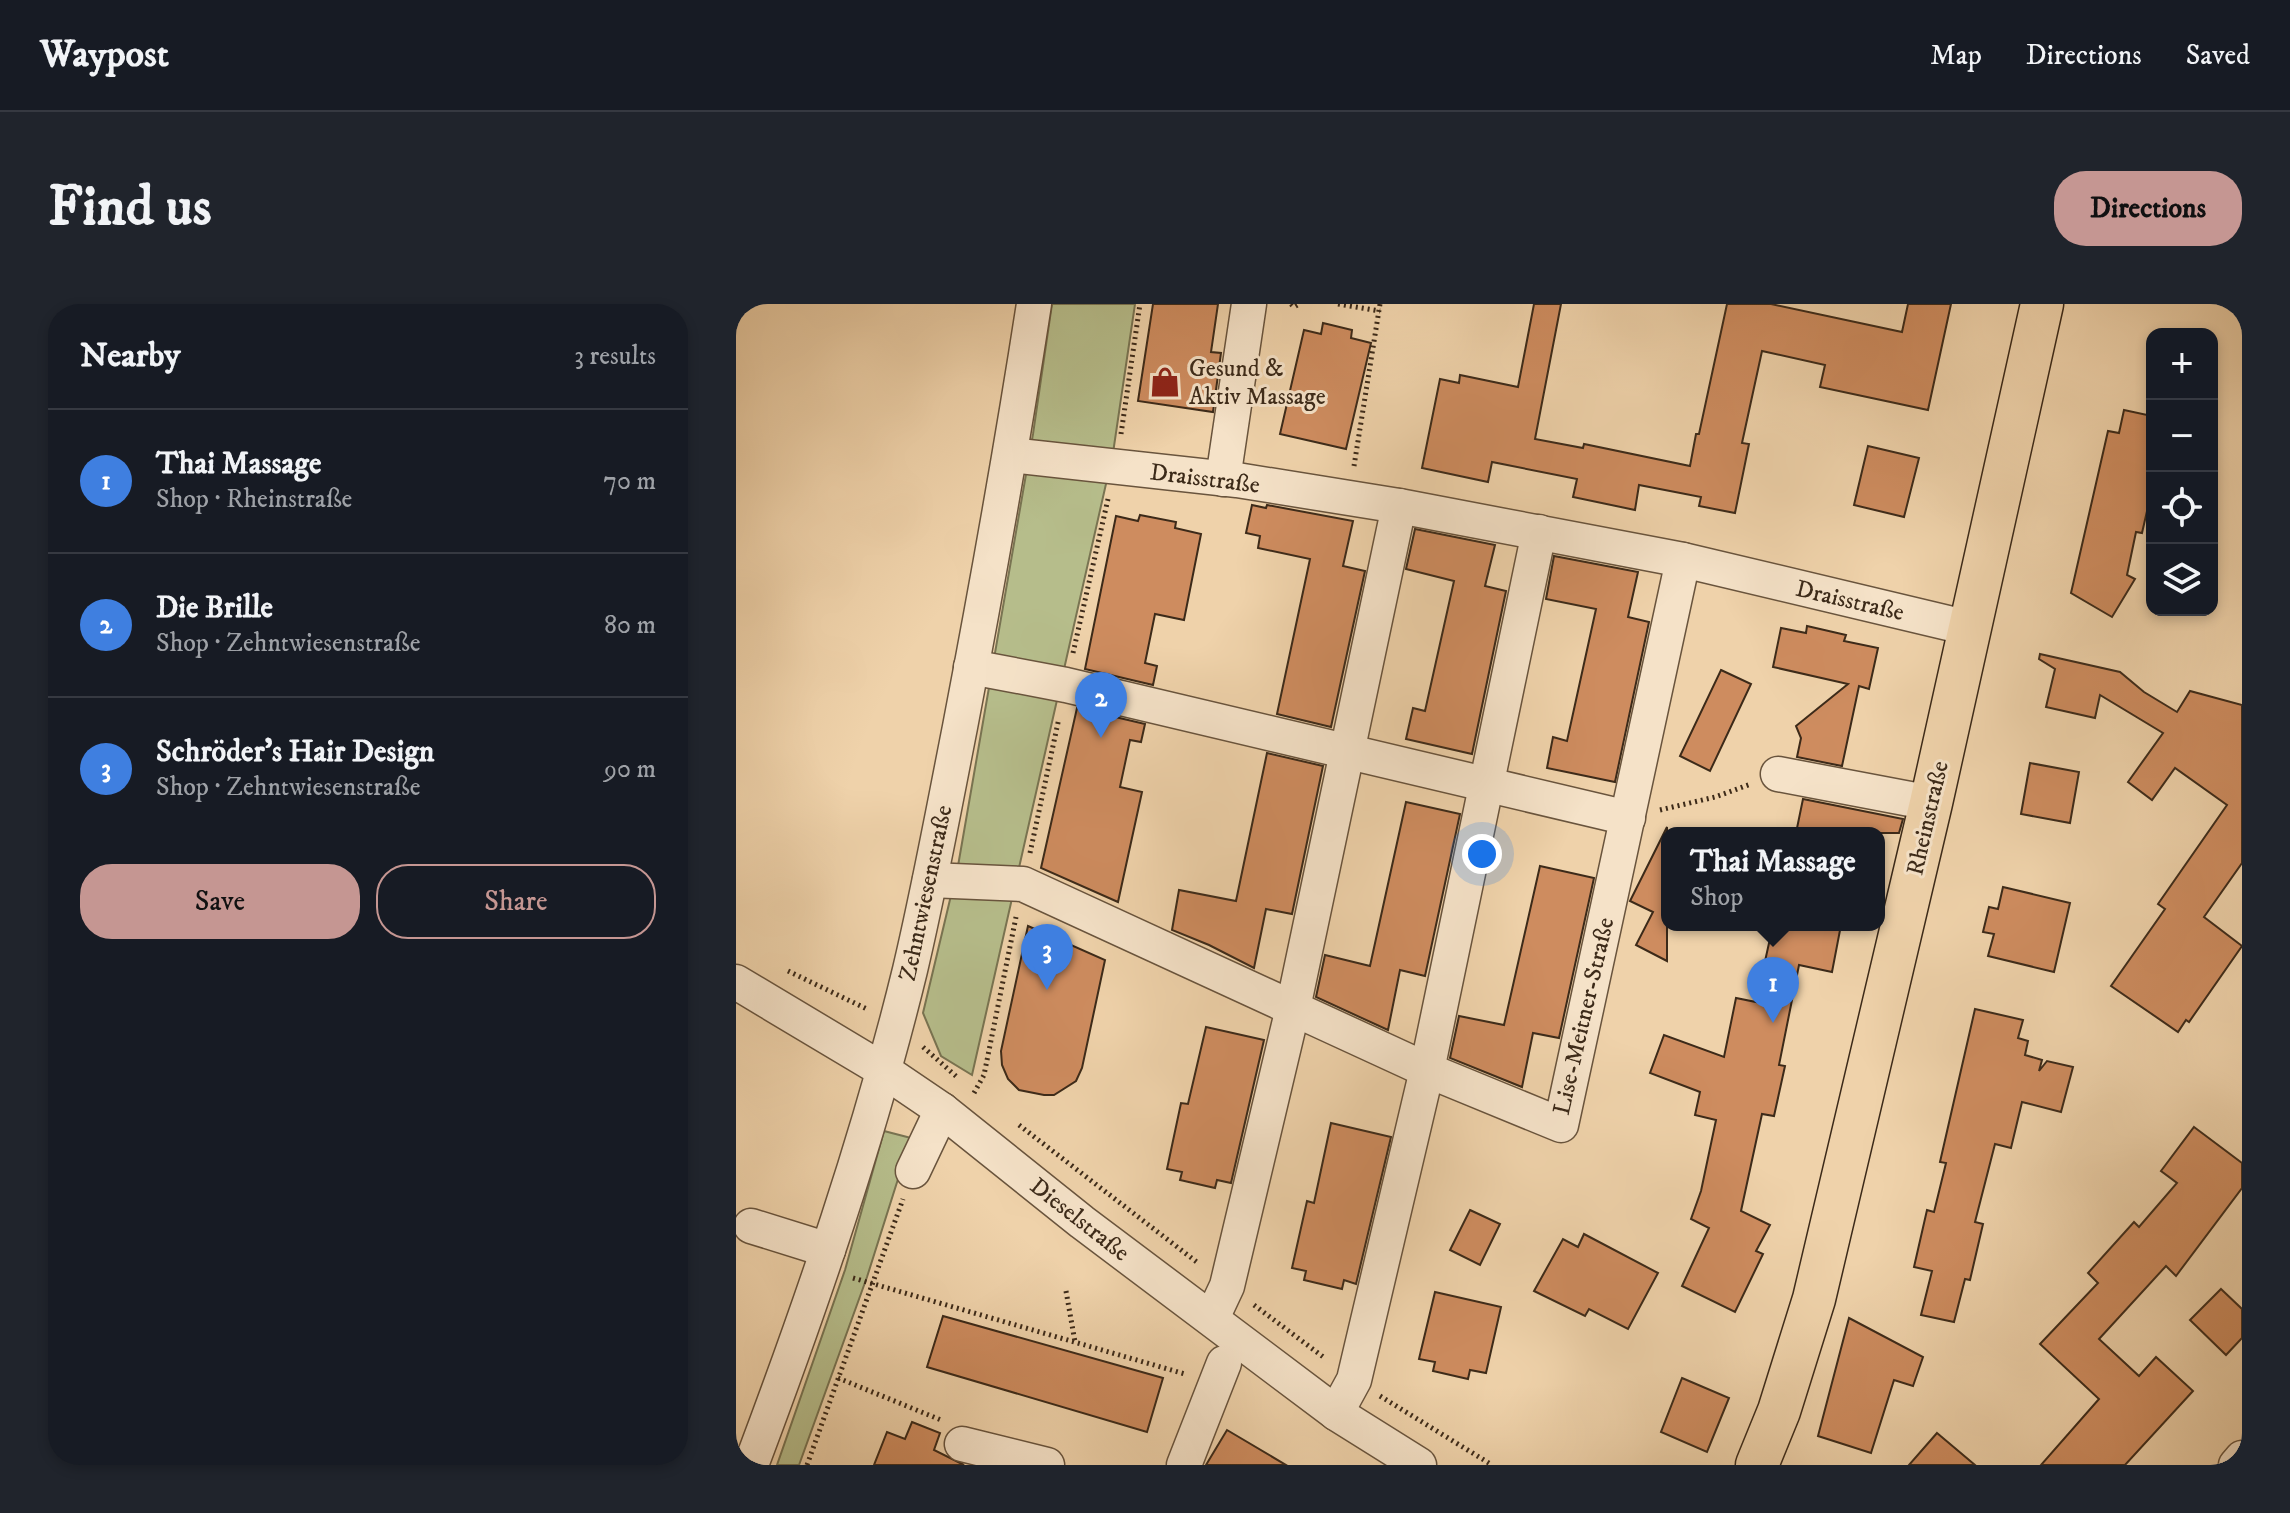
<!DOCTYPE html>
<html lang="en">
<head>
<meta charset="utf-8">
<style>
	:root { --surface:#171b24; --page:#20242c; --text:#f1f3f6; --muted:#9ea1a6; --line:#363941; --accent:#c59692 }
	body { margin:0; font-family:"IM FELL DW Pica",serif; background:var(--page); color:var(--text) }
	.controls { position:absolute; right:24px; top:24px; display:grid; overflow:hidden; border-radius:16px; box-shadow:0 4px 12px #0003 }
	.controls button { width:72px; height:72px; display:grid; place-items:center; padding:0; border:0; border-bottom:2px solid var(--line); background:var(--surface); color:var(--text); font:40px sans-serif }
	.you { position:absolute; left:746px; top:550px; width:28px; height:28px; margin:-20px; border:6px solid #fff; border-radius:50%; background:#1a73e8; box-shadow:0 0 0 12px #1a73e833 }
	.badge { display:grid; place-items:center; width:52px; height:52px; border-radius:50%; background:var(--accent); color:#fff; font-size:26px; font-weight:700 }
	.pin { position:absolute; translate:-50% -66px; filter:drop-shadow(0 2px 4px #0008) }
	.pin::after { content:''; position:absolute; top:42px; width:28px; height:24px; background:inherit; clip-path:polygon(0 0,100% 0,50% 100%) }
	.popup { position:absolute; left:925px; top:523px; width:224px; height:104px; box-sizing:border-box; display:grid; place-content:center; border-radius:16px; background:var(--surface); filter:drop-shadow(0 2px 6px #0005); font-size:26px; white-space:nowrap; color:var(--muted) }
	.popup b { font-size:30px; color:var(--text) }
	.popup::after { content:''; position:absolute; left:50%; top:100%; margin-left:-16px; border:16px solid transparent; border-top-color:var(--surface) }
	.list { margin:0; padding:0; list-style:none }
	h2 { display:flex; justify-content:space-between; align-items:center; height:104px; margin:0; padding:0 32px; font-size:34px }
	h2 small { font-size:26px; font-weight:400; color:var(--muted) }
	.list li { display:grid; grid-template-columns:52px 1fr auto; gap:24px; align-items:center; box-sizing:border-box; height:144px; padding:0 32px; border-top:2px solid var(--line) }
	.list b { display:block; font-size:30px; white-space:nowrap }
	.list p { margin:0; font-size:26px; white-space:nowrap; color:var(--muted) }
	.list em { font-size:26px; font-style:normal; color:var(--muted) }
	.actions { display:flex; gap:16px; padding:24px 32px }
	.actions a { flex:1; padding:18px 0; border:2px solid var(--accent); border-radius:32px; text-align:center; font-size:28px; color:var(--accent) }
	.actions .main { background:var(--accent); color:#111 }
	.icon { flex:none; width:44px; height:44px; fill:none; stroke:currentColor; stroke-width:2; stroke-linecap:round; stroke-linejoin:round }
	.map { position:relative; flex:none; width:1506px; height:1161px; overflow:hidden; border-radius:32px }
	header { display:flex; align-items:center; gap:48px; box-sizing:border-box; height:112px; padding:0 40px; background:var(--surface); border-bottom:2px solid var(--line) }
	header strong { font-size:38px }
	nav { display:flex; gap:44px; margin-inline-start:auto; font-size:28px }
	.intro { display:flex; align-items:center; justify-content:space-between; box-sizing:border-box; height:192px; padding:0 48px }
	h1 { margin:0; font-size:56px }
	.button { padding:20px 36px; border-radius:32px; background:var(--accent); color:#111; font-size:28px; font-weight:700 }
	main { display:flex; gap:48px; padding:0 48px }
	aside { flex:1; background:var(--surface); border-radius:32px; box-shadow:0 4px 12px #0003 }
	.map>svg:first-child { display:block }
	.green { fill:#b6bd8b; stroke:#797452; stroke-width:2 }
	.building { fill:#ce8c5f; stroke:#3c2a19; stroke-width:2 }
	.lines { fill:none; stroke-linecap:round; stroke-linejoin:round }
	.minor-casing { stroke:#69543d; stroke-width:37 }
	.major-casing { stroke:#3c2a19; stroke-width:45 }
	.path { stroke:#3c2a19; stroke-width:5; stroke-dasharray:2 4; stroke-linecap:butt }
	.minor { stroke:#f5e2c8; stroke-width:34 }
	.major { stroke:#efd2aa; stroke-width:42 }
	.labels { text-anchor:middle; stroke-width:6; stroke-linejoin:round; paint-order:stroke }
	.poi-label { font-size:24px; fill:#3c2a19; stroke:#f5e2c8; text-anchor:start }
	.street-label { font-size:24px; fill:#3c2a19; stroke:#f5e2c8 }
</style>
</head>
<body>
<header>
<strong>Waypost</strong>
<nav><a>Map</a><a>Directions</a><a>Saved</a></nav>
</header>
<div class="intro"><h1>Find us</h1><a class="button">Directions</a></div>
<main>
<aside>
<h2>Nearby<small>3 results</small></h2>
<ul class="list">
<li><span class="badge" style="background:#3f7fe0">1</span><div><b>Thai Massage</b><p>Shop · Rheinstraße</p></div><em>70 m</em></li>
<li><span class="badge" style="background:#3f7fe0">2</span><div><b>Die Brille</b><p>Shop · Zehntwiesenstraße</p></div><em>80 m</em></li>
<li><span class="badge" style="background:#3f7fe0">3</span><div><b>Schröder's Hair Design</b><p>Shop · Zehntwiesenstraße</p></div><em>90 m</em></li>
</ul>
<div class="actions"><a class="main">Save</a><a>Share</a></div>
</aside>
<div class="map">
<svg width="1506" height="1161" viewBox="0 0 1506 1161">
	<rect width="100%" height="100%" fill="#efd2aa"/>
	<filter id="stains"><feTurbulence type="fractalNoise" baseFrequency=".0025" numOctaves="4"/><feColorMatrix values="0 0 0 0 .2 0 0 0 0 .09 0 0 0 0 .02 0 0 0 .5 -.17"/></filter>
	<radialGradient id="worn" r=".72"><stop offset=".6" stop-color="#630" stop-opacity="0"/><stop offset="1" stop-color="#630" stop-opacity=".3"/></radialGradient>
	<g class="green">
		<path d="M316,0H399L377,149L236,771L205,752L187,709L222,562L297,130Z"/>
		<path d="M148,827L175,834L131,973L63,1161H41L109,966Z"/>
	</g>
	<g class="building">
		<path d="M417,0H482L475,48L485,49L477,108L402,97Z"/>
		<path d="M798,0H825L799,135L847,144L848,140L954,162L960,130H963L991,0H1035L1166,28L1172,0H1215L1192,106L1084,83L1089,61L1026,47L1006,139L1013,140L999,209L963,202L965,193L903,181L899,206L837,193L841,175L756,158L752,178L686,164L704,75L723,79L724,71L782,83Z"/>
		<path d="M587,19L616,26L615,34L635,39L610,145L544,130L568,26L585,30Z"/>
		<path d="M1388,106L1416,112V210L1411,207L1406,229L1400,228L1391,271L1399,275L1376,313L1335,289L1372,127L1383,129Z"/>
		<path d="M1132,142L1183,154L1168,213L1118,201Z"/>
		<path d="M516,201L530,204L531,201L617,217L607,262L629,267L595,423L541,410L574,255L522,244L524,232L510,229Z"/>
		<path d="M404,211L440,218L439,224L465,230L448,316L419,310L409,359L421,362L417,381L349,365L380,212L402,217Z"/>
		<path d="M679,225L759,241L749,282L770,287L736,450L670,435L677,404L689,407L718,277L670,265Z"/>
		<path d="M818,252L902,268L892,313L913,318L879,478L811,464L817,433L831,437L860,305L810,295Z"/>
		<path d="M1071,322L1110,331L1108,337L1142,344L1133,385L1123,382L1106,462L1061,453L1065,434L1060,422L1112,380L1037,363L1045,324L1070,329Z"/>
		<path d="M1304,350L1384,368L1408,388L1441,408L1454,387L1506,401V559L1468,613L1506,642L1453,718L1450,716L1442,728L1375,682L1429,605L1422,600L1491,501L1439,464L1416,496L1392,478L1427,429L1364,391L1359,414L1310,403L1319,365L1303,355Z"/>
		<path d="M985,366L1015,380L974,467L944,452Z"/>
		<path d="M341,404L409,420L405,438L394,436L384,483L406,488L382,598L305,564Z"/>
		<path d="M531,449L587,462L556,610L530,605L518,664L473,641L436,626L443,586L500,597Z"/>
		<path d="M1294,459L1343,468L1334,519L1285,510Z"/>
		<path d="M1067,495L1167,515L1163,529H1060Z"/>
		<path d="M670,498L724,510L689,672L664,666L652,726L580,693L589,651L634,662Z"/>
		<path d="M931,523V657L900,641L917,608L894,597Z"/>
		<path d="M804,562L858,574L823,734L797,729L786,783L714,754L723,712L768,721Z"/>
		<path d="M1267,583L1334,599L1318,668L1252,652L1258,630L1247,628L1253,603L1262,605Z"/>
		<path d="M1037,621H1105L1096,668L1063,661L1043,761L1049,762L1038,812L1026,810L1005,907L1034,921L1020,947L1027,950L999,1008L946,982L973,924L955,915L965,887L980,816L959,811L964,788L914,769L928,731L988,753L1000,694L1020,698Z"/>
		<path d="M292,622L369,656L346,764L340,777L318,791H308L283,786L272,775L266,761L265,747Z"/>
		<path d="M1239,705L1287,716L1282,734L1292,737L1289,751L1306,756L1303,767L1311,757L1337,763L1325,808L1286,798L1275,844L1259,840L1239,918L1247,920L1234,976L1229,975L1218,1018L1185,1011L1196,967L1178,963L1191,906L1198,908L1210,859L1204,858Z"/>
		<path d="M470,723L528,736L495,879L481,876L479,884L444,876L446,868L431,865L445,799L452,800Z"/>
		<path d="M595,819L655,833L620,980L608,976L606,985L568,976L570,967L556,964L571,897L578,899Z"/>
		<path d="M1458,823L1506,859V884L1440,972L1430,962L1363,1035L1403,1072L1420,1053L1457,1087L1389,1161H1305L1363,1095L1304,1040L1362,979L1352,969L1398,918L1403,923L1441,879L1425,867Z"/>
		<path d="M734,906L764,920L744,961L714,946Z"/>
		<path d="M848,930L922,969L892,1025L853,1005L849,1012L798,987L827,935L842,943Z"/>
		<path d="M1485,985L1506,1005V1034L1490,1051L1454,1016Z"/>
		<path d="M699,988L765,1003L750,1069L734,1066L732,1075L697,1067L699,1058L683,1055Z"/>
		<path d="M207,1012L427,1074L411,1128L191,1063Z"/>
		<path d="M1113,1014L1187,1053L1177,1082L1158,1076L1135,1149L1082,1132Z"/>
		<path d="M946,1074L993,1094L971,1148L925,1128Z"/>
		<path d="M176,1118L204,1129L198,1146L228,1161H138L151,1128L169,1135Z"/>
		<path d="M491,1126L550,1161H470Z"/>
		<path d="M1201,1129L1239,1161H1173Z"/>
	</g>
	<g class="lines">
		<g class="minor-casing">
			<g id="minor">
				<path d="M275,151L501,176L663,202L947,256L1233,324"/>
				<path d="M487,175L513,0"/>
				<path d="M235,363L330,381L892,514"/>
				<path d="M1042,470L1195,499"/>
				<path d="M194,576L287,580L691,766L825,821L947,256"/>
				<path d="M0,678L147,766L206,806L346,918L600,1109L683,1161"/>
				<path d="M177,867L206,806"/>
				<path d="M15,922L92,946"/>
				<path d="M476,1014L491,982L557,704L663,202"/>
				<path d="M600,1109L618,1076L691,766L803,228"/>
				<path d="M226,1140L311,1161"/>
				<path d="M15,1161C76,999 133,834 174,666C193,586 208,504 224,423C251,282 276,142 298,0"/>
				<path d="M448,1161L488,1059"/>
				<path d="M1500,1161L1506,1154"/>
			</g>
		</g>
		<g class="major-casing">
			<path id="major" d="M1021,1161L1043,1107L1078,995L1195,499L1306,0"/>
		</g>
		<g class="path">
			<path d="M555,0L558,3L563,0"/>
			<path d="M602,0L644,7"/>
			<path d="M385,130L404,0"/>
			<path d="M618,162L644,0"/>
			<path d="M337,349L372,195"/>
			<path d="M924,506L979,493L1015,480"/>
			<path d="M294,549L323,414"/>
			<path d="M52,667L133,706"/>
			<path d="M187,743L221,773"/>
			<path d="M238,789L248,771L280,613"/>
			<path d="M283,821L462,959"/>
			<path d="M117,974L449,1070"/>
			<path d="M330,987L339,1038"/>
			<path d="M518,1001L590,1055"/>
			<path d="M102,1074L205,1116"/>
			<path d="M644,1092L756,1161"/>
			<path d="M71,1161L167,895"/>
		</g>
		<use href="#minor" class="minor"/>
		<use href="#major" class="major"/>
	</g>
	<defs>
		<g id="shop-bare" transform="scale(2.4)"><path d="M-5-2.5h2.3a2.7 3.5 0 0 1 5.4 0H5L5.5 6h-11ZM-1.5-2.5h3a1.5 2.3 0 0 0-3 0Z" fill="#8f2418" stroke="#f5e2c8" stroke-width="2.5" paint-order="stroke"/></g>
	</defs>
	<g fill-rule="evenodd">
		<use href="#shop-bare" x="429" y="78"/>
	</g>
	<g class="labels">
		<g class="poi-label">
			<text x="453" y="72">Gesund &amp;<tspan x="453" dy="28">Aktiv Massage</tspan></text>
		</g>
		<g class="street-label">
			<text transform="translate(469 174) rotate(7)" y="8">Draisstraße</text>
			<text transform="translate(1114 296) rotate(13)" y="8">Draisstraße</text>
			<text transform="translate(1191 514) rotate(-77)" y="8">Rheinstraße</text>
			<text transform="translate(189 589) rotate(-78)" y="8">Zehntwiesenstraße</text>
			<text transform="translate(847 712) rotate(-77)" y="8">Lise-Meitner-Straße</text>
			<text transform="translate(344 915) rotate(38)" y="8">Dieselstraße</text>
		</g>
	</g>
	<rect width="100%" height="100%" filter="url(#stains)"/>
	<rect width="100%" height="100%" fill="url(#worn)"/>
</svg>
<div class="controls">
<button>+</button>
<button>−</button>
<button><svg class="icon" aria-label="locate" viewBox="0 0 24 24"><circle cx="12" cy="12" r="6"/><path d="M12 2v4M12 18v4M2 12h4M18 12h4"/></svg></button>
<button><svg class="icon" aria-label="layers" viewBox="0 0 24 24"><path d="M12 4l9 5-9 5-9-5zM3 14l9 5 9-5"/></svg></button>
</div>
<div class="you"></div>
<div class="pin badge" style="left:1037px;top:719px;background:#3f7fe0">1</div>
<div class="popup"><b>Thai Massage</b>Shop</div>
<div class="pin badge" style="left:365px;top:434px;background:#3f7fe0">2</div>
<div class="pin badge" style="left:311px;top:686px;background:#3f7fe0">3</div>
</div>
</main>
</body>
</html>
